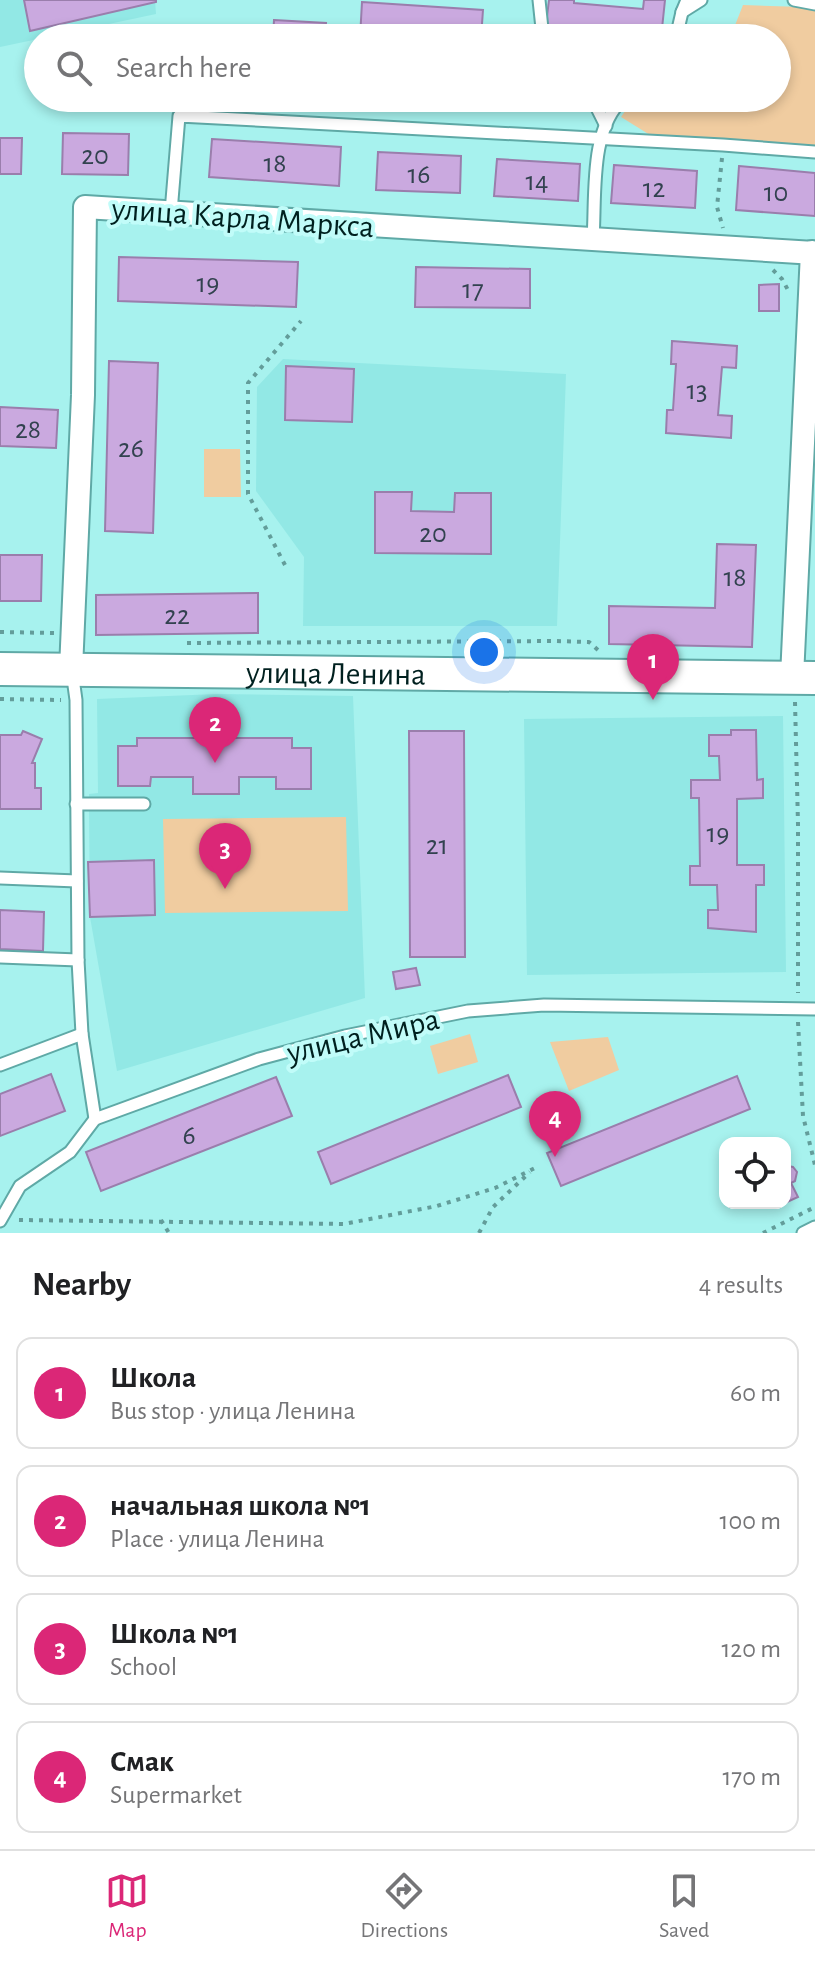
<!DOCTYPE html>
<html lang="en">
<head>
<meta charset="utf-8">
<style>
	:root { --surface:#fff; --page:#f6f6f6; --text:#202124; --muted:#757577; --line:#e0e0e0; --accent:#db2777 }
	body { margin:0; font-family:"Alegreya Sans",sans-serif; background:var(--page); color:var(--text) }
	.controls { position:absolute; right:24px; bottom:24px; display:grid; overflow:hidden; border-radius:16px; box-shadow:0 4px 12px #0003 }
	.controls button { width:72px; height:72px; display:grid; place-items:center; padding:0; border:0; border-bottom:2px solid var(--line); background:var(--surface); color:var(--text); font:40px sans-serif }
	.you { position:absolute; left:484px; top:652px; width:28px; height:28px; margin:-20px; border:6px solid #fff; border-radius:50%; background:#1a73e8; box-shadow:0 0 0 12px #1a73e833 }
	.badge { display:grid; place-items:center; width:52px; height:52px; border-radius:50%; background:var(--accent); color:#fff; font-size:26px; font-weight:700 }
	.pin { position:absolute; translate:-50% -66px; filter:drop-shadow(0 2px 4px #0008) }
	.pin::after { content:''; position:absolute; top:42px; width:28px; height:24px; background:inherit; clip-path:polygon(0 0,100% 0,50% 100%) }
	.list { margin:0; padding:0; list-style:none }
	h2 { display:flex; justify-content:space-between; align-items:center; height:104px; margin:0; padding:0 32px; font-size:34px }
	h2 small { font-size:26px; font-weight:400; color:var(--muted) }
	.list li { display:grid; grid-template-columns:52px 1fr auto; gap:24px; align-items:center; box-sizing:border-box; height:112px; margin:0 16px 16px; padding:0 16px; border:2px solid var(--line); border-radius:16px }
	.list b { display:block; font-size:30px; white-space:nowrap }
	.list p { margin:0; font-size:26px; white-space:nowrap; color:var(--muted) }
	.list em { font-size:26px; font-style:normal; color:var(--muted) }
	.icon { flex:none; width:44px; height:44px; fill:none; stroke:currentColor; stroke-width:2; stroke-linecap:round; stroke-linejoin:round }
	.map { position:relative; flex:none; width:815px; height:1233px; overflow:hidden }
	.search { position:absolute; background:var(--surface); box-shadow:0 4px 12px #0003; left:24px; right:24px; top:24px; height:88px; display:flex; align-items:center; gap:20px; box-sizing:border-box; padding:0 28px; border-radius:44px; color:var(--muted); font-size:30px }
	.sheet { height:616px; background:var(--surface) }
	nav { display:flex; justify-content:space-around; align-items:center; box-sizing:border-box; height:112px; border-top:2px solid var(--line); background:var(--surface); font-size:22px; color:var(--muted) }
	nav a { display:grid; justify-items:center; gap:4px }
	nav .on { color:var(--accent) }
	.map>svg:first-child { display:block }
	.built { fill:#92e8e5 }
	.green { fill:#f0cca0 }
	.building { fill:#caa9df; stroke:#9a7eac; stroke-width:2 }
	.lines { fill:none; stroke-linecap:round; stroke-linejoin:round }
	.lane-casing { stroke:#5fa9a6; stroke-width:15 }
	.street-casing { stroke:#5fa9a6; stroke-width:26 }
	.secondary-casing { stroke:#5fa9a6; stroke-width:36 }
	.path { stroke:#639d9a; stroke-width:4; stroke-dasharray:4 6; stroke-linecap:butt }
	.lane { stroke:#fff; stroke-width:11 }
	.street { stroke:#fff; stroke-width:22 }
	.secondary { stroke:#fff; stroke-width:32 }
	.labels { text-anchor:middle; stroke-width:8; stroke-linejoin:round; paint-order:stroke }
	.number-label { font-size:28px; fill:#32424f }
	.street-label { font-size:32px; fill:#00201f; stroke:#c1fcf9 }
</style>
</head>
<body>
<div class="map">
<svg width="815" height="1233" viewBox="0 0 815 1233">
	<rect width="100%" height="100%" fill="#a7f2ee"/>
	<g class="built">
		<path d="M0,0H155L156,14L0,47Z"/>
		<path d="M283,359L566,374L557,626H303L304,557L256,491L257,387Z"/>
		<path d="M216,694L353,696L365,998L117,1071L90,917L89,805V794L98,793L97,699Z"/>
		<path d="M783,716L786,972L527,975L524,719Z"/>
	</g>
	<g class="green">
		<path d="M743,5L803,7L815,10V146L650,135L621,117L634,98H777V38H730Z"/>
		<path d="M204,449H240L241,497H204Z"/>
		<path d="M346,817L348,911L165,913L163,819Z"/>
		<path d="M470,1034L478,1062L438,1074L430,1046Z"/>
		<path d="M608,1037L619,1070L569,1091L550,1042Z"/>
	</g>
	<g class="building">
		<path d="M24,0H156V2L30,31Z"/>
		<path d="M549,0H574V3L643,9L644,0H665L661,38H599L545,33Z"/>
		<path d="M362,2L483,10L481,38H360Z"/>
		<path d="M274,20L326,23L325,38H273Z"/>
		<path d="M63,133L129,134L128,175L62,174Z"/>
		<path d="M0,138H22L21,174H0Z"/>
		<path d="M212,139L341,147L339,186L209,177Z"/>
		<path d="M378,152L461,156L460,193L376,190Z"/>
		<path d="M497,159L580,164L578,201L494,196Z"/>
		<path d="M614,165L697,171L695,208L611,203Z"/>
		<path d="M739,166L815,173V216L736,210Z"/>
		<path d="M119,257L298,262L296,307L118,301Z"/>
		<path d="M416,267L530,269V308L415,307Z"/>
		<path d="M779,284V311H759V285Z"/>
		<path d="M672,341L737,346L736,368L722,367L718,415L732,416L731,438L666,433L667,410H673L676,364H671Z"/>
		<path d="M109,361L158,363L153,533L105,531Z"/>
		<path d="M286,366L354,369L352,422L285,420Z"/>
		<path d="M0,407L58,410L56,448L0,446Z"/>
		<path d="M375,492H412L411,511L454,512L455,493H491V554L375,553Z"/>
		<path d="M717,544L756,545L752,647L609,644V606L715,608Z"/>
		<path d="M0,555H42L41,601H0Z"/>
		<path d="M258,593V633L96,635V595Z"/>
		<path d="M731,730H756L757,780L763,779V798L737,799V865H764V885H756V932L708,928V910H718L717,885H690V866H700L699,798H691V780H720L719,756H709V735H731Z"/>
		<path d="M23,731L42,739L32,763H35V788H41V809H0V735H21Z"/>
		<path d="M409,731H464L465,957H410Z"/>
		<path d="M137,738H292V748H311V789H276V777H239V794H193V777H151L150,786H118V746H137Z"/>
		<path d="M154,860L155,915L90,917L88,862Z"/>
		<path d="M0,910L44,912L43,951L0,949Z"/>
		<path d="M416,968L420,985L396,989L393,972Z"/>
		<path d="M51,1074L65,1111L0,1136V1094Z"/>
		<path d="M508,1075L521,1107L331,1184L318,1152Z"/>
		<path d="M737,1076L750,1109L561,1186L547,1153Z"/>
		<path d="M276,1077L292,1116L101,1191L86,1152Z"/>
		<path d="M788,1166L793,1167L797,1172L795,1181L791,1183L798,1197L785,1203V1167Z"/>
	</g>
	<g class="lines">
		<g class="lane-casing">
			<g id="lane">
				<path d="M539,0L543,38"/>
				<path d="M794,0L815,4"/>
				<path d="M682,12L701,0"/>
				<path d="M676,38L682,12L687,0"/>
				<path d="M592,98L606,126"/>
				<path d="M171,212L179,116L723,145L815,152"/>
				<path d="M593,239C596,196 589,128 624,98"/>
				<path d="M72,671L76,700L78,960L82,1034"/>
				<path d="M76,804H144"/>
				<path d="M0,878L77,881"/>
				<path d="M0,957L78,960"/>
				<path d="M0,1065L82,1034L95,1119L259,1059L345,1036L468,1011L544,1005L815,1009"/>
				<path d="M0,1221L20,1186L70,1152L95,1119"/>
				<path d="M803,1233L815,1227"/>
			</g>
		</g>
		<g class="street-casing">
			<g id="street">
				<path d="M71,669L83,395L85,207L815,253"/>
				<path d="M792,677L812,252"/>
			</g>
		</g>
		<g class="secondary-casing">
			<g id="secondary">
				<path id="s1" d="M0,669L815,678"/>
			</g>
		</g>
		<g class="path">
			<path d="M722,158L717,207L723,228"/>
			<path d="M773,270L782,279L789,292"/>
			<path d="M285,565L248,494V383L301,321"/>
			<path d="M0,632L54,633"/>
			<path d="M187,643L556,641L589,642L599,651"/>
			<path d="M0,699L61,700"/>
			<path d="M795,702L798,824V993"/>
			<path d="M798,1022L803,1116L815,1165"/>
			<path d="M19,1220L344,1224L437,1206L495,1188L535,1168"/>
			<path d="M161,1220L169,1233"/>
			<path d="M479,1233L493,1207L530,1172"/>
			<path d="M763,1233L815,1207"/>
		</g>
		<use href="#lane" class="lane"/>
		<use href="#street" class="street"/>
		<use href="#secondary" class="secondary"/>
	</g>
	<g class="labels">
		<g class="number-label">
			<text x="95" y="164">20</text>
			<text x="275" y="172">18</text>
			<text x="419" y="183">16</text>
			<text x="537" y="190">14</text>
			<text x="654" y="197">12</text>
			<text x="776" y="201">10</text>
			<text x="208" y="292">19</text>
			<text x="473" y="298">17</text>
			<text x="697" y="399">13</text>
			<text x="28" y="438">28</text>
			<text x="131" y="457">26</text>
			<text x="433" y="542">20</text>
			<text x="735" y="586">18</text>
			<text x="177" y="624">22</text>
			<text x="718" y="842">19</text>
			<text x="437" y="854">21</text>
			<text x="189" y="1144">6</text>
		</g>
		<g class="street-label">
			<text transform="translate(243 217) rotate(4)" y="11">улица Карла Маркса</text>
			<text dy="11" stroke="none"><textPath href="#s1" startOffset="336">улица Ленина</textPath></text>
			<text transform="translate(363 1035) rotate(-13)" y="11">улица Мира</text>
		</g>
	</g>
</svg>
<div class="controls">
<button><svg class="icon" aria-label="locate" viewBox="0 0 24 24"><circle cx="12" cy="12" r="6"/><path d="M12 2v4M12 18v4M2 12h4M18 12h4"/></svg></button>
</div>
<div class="you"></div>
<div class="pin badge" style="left:653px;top:700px">1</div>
<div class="pin badge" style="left:215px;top:763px">2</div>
<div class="pin badge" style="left:225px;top:889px">3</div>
<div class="pin badge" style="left:555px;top:1157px">4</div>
<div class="search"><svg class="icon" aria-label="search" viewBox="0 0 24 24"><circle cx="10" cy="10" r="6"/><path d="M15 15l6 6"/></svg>Search here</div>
</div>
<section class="sheet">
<h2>Nearby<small>4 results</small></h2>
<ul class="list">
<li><span class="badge">1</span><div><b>Школа</b><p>Bus stop · улица Ленина</p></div><em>60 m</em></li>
<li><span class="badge">2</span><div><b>начальная школа №1</b><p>Place · улица Ленина</p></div><em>100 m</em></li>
<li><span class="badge">3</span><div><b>Школа №1</b><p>School</p></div><em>120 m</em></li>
<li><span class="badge">4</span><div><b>Смак</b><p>Supermarket</p></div><em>170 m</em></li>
</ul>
</section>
<nav>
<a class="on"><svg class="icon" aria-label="map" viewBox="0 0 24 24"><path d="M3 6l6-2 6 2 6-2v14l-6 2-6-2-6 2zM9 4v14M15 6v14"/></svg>Map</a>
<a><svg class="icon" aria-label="directions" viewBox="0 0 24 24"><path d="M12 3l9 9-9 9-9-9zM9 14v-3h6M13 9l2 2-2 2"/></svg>Directions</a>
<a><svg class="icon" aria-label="saved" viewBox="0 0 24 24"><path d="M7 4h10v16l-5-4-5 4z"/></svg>Saved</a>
</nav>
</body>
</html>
